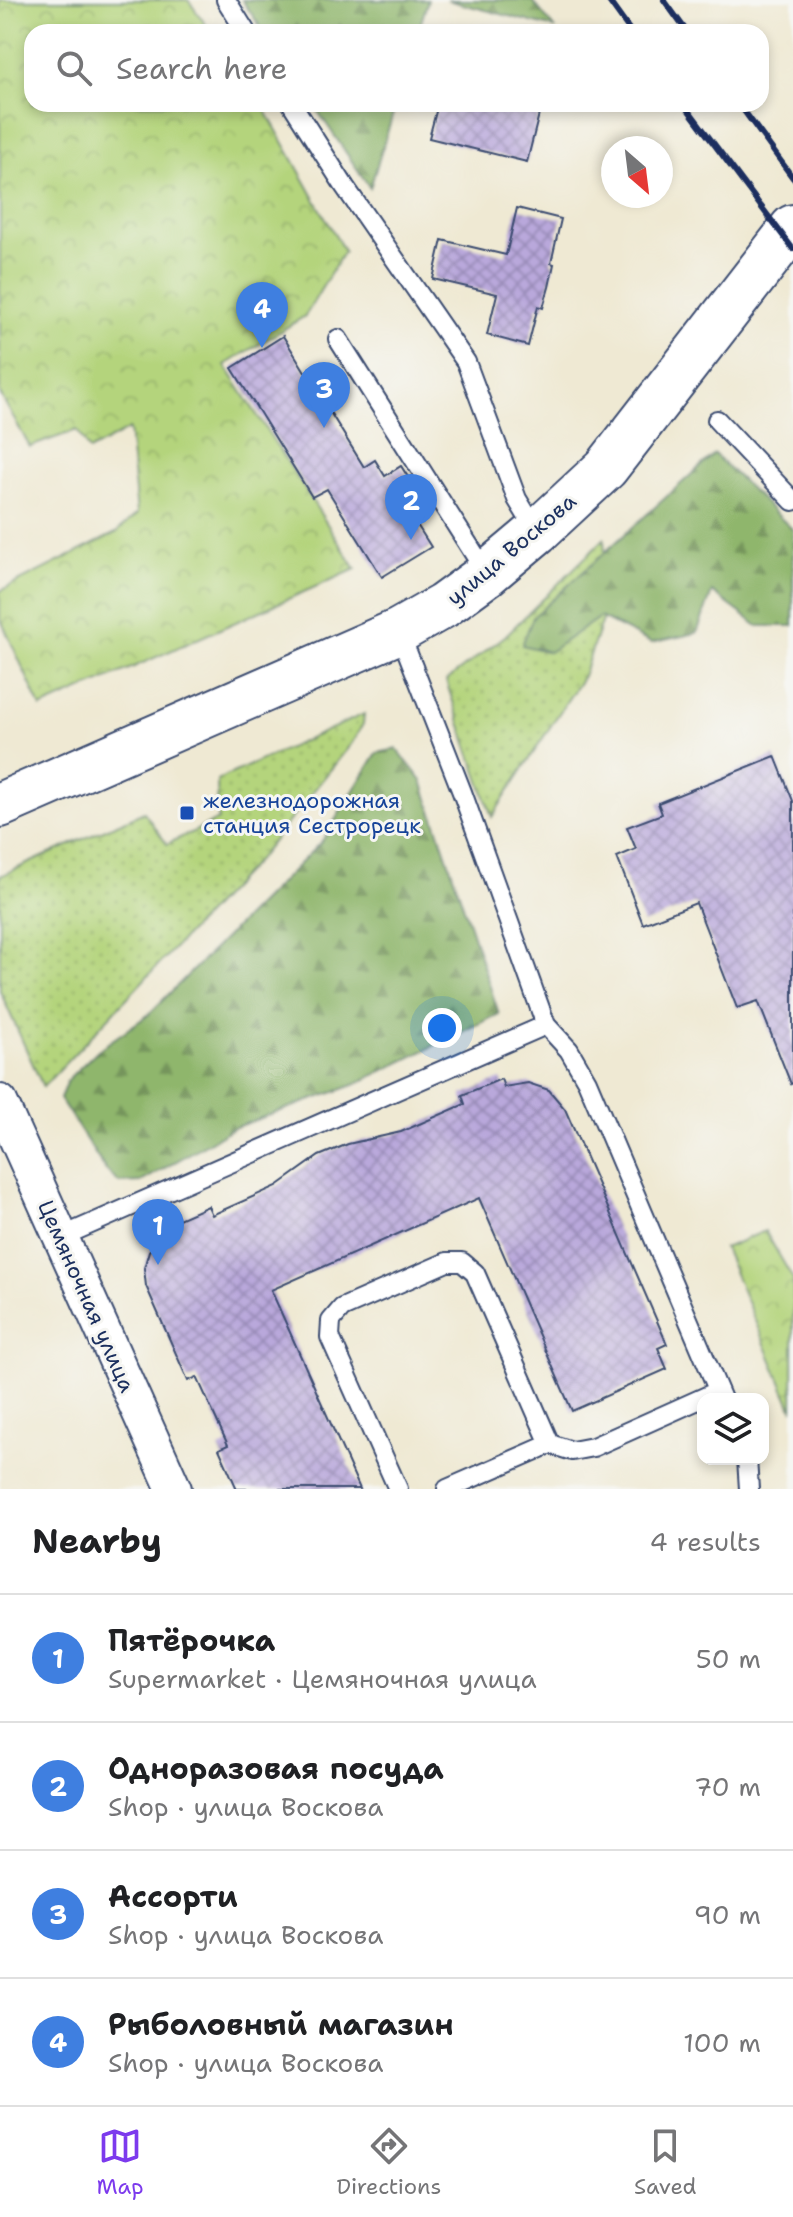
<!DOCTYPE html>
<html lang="en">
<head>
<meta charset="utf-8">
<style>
	:root { --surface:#fff; --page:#f2f2f2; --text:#202124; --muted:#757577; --line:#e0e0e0; --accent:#7c3aed }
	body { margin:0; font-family:"Shantell Sans",sans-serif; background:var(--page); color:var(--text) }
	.controls { position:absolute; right:24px; bottom:24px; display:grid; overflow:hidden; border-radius:16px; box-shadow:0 4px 12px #0003 }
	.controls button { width:72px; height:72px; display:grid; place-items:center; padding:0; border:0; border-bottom:2px solid var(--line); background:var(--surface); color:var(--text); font:40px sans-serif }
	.compass { position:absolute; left:601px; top:136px; width:72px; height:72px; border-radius:50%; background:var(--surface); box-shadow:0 4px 12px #0003; rotate:152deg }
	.you { position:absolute; left:442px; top:1028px; width:28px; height:28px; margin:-20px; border:6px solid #fff; border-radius:50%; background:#1a73e8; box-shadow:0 0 0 12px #1a73e833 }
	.badge { display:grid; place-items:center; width:52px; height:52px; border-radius:50%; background:var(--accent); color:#fff; font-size:26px; font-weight:700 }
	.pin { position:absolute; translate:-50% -66px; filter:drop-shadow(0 2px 4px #0008) }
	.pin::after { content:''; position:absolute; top:42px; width:28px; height:24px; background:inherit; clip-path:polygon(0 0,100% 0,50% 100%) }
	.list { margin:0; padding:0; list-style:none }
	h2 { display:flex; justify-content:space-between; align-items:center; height:104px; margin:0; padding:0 32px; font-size:34px }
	h2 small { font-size:26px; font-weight:400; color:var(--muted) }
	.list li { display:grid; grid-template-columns:52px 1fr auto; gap:24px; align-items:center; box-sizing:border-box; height:128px; padding:0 32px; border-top:2px solid var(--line) }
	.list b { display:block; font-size:30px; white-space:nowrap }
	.list p { margin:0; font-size:26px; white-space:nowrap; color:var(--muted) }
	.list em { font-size:26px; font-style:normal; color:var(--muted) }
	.icon { flex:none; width:44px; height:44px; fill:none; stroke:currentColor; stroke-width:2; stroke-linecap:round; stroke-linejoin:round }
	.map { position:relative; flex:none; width:793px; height:1489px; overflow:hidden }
	.search { position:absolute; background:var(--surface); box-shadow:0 4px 12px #0003; left:24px; right:24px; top:24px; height:88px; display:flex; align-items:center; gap:20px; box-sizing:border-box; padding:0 28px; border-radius:24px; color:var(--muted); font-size:30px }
	.sheet { height:616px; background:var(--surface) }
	nav { display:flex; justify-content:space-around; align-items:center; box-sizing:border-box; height:112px; border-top:2px solid var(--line); background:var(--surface); font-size:22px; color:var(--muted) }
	nav a { display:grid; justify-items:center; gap:4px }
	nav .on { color:var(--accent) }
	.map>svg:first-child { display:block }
	.grass { fill:url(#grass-dots); stroke:#68826d; stroke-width:2 }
	.forest { fill:url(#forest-firs); stroke:#557265; stroke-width:2 }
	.park { fill:url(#park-crowns); stroke:#68826d; stroke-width:2 }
	.building { fill:url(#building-cross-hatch) }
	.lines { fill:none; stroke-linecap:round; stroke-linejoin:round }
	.service-casing { stroke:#3b4b70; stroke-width:22 }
	.minor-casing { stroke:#3b4b70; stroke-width:38 }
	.secondary-casing { stroke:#3b4b70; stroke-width:48 }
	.service { stroke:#fff; stroke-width:18 }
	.minor { stroke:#fff; stroke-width:34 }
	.secondary { stroke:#fff; stroke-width:44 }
	.rail { stroke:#1b2f5e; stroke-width:6 }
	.transit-dot { fill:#1a4fb4; stroke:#f6f6f2; stroke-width:3 }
	.labels { text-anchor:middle; stroke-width:6; stroke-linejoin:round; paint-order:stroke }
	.street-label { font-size:22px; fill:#1b2f5e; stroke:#f6f6f2 }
	.transit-label { font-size:22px; fill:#164399; stroke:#f6f6f2; text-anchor:start }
</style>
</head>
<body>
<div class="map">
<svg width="793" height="1489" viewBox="0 0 793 1489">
	<defs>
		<pattern id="grass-dots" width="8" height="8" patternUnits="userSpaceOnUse" patternTransform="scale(2)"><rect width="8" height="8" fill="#b4d47c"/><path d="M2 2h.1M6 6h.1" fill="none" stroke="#9ab66e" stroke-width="1.8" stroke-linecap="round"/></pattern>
		<pattern id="forest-firs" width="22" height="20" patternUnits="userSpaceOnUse" patternTransform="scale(2)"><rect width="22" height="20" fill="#8fb66c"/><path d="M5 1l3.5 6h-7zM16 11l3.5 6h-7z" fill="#74945c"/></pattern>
		<pattern id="park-crowns" width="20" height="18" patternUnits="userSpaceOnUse" patternTransform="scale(2)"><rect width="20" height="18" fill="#b4d47c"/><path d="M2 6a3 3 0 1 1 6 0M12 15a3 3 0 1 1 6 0" fill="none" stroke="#9ab66e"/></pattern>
		<pattern id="building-cross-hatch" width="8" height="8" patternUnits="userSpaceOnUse" patternTransform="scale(2)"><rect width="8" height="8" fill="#b9a8db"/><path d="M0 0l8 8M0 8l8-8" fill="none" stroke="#9689b5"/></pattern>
	</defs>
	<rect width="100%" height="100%" fill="#f6f6f2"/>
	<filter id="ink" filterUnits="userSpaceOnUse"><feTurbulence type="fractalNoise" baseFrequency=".0125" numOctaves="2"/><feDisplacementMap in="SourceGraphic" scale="16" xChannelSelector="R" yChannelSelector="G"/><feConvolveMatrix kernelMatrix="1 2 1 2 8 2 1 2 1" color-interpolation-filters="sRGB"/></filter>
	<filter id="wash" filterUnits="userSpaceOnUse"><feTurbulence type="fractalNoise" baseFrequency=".006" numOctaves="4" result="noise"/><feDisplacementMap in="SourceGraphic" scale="32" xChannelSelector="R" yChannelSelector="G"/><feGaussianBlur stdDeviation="1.8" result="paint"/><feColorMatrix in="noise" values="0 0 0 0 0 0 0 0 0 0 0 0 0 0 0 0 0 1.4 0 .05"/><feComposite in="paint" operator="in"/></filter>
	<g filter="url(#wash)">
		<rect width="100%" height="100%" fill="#efe9d3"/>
		<g class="grass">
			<path d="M604,539L608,602L583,676L492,817L446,681L505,636Z"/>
			<path d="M364,714L363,724L352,743L261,856L43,1087L0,991V876L144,812L167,844L218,820L217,780Z"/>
		</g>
		<g class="forest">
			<path d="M242,0H428L418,32H264Z"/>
			<path d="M447,0H532L554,28Z"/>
			<path d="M313,104H396L370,188Z"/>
			<path d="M714,454L793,530V626H758L712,592L697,633L651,643L600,617L549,652L522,645L533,617Z"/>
			<path d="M397,749L422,781L499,1014L354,1085L233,1128L141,1182L119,1183L105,1169L60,1099L67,1080L98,1050L148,1015L322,841L377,753Z"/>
		</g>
		<g class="park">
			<path d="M0,0H188L211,32H32V104H262L344,251L305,316L225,365L356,569L41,708L0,618V591L116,533L137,514L129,429L89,451L77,430L30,447L0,394Z"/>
			<path d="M765,1231L793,1279V1410L724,1248Z"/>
		</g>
		<g id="blocks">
			<g class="building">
				<path d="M438,104H513L540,110L527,162L429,138Z"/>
				<path d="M517,208L561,219L551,263L554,264L549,287L543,308L538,306L528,346L487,335L497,294L433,279L442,240L506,255Z"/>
				<path d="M283,336L364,467L375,460L385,476L401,466L430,512L414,520L431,547L382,577L327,489L312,497L232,368Z"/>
				<path d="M775,756L793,801V1083L791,1084L758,1001L737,1008L696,903L643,924L617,857L636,849L627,827L662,814L658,803Z"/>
				<path d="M501,1079L504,1087L528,1083L549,1090L565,1109L667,1344L658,1348L667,1369L572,1411L479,1198L271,1290L360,1489H237L219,1449L228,1445L197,1377L188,1381L146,1286L144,1268L149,1251L174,1221L208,1206L212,1215L277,1186L319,1156L348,1144L401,1132L465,1104L462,1095Z"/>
			</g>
		</g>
	</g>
	<g filter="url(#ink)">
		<use href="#blocks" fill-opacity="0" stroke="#3b4b70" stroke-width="2"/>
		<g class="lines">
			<g class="service-casing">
				<g id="service">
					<path d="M226,0L246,32"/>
					<path d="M292,104L345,187L466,362L517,499L537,532"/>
					<path d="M338,339L487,574"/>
					<path d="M717,420L793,501"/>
					<path d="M399,631L462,792L546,1025L569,1050L587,1081L722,1399"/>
					<path d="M61,1237L546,1025"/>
					<path d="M747,1459L749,1489"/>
					<path d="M398,1489L330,1337L331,1321L342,1308L447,1262H462L475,1273L550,1444"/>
					<path d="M447,1489L550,1444L572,1451L593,1447L718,1391"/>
				</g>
			</g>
			<g class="minor-casing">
				<path id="minor" d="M0,1102L174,1489"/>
			</g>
			<g class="secondary-casing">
				<path id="secondary" d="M0,805L399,631L443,606L487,574L537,532L606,468L793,227"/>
			</g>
			<use href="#service" class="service"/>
			<use href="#minor" class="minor"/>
			<use href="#secondary" class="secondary"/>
			<g class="rail">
				<path d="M608,0L631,32"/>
				<path d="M664,0L687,32"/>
				<path d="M684,104L793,249"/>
				<path d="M739,104L793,178"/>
			</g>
		</g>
	</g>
	<rect class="transit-dot" x="179" y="805" width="16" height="16" rx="4"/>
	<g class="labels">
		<g class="street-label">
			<text transform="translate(511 549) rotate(-40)" y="8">улица Воскова</text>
			<text transform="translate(87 1296) rotate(66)" y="8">Цемяночная улица</text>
		</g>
		<g class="transit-label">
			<text x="203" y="808">железнодорожная<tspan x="203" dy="25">станция Сестрорецк</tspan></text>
		</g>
	</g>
</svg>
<div class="controls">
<button><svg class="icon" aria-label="layers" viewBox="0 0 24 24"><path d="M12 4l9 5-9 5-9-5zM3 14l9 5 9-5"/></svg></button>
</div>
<svg class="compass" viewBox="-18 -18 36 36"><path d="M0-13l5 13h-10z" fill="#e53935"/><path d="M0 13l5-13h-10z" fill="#757577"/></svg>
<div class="you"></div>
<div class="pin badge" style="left:158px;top:1265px;background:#3f7fe0">1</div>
<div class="pin badge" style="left:411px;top:540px;background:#3f7fe0">2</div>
<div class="pin badge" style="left:324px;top:428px;background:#3f7fe0">3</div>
<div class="pin badge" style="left:262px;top:348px;background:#3f7fe0">4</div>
<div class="search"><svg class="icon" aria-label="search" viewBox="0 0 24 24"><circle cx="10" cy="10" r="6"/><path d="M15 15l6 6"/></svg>Search here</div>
</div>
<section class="sheet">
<h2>Nearby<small>4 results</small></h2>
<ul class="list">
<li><span class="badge" style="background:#3f7fe0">1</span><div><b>Пятёрочка</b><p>Supermarket · Цемяночная улица</p></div><em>50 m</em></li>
<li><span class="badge" style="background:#3f7fe0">2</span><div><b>Одноразовая посуда</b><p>Shop · улица Воскова</p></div><em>70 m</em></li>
<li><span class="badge" style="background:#3f7fe0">3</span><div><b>Ассорти</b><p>Shop · улица Воскова</p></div><em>90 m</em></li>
<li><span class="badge" style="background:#3f7fe0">4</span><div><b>Рыболовный магазин</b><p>Shop · улица Воскова</p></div><em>100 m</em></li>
</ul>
</section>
<nav>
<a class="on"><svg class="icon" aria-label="map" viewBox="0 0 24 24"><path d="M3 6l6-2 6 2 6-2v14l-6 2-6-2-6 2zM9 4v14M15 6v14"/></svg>Map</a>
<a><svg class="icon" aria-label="directions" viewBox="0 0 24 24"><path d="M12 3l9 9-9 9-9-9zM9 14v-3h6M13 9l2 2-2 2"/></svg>Directions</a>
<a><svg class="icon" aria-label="saved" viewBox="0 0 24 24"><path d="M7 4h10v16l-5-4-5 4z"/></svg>Saved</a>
</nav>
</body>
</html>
